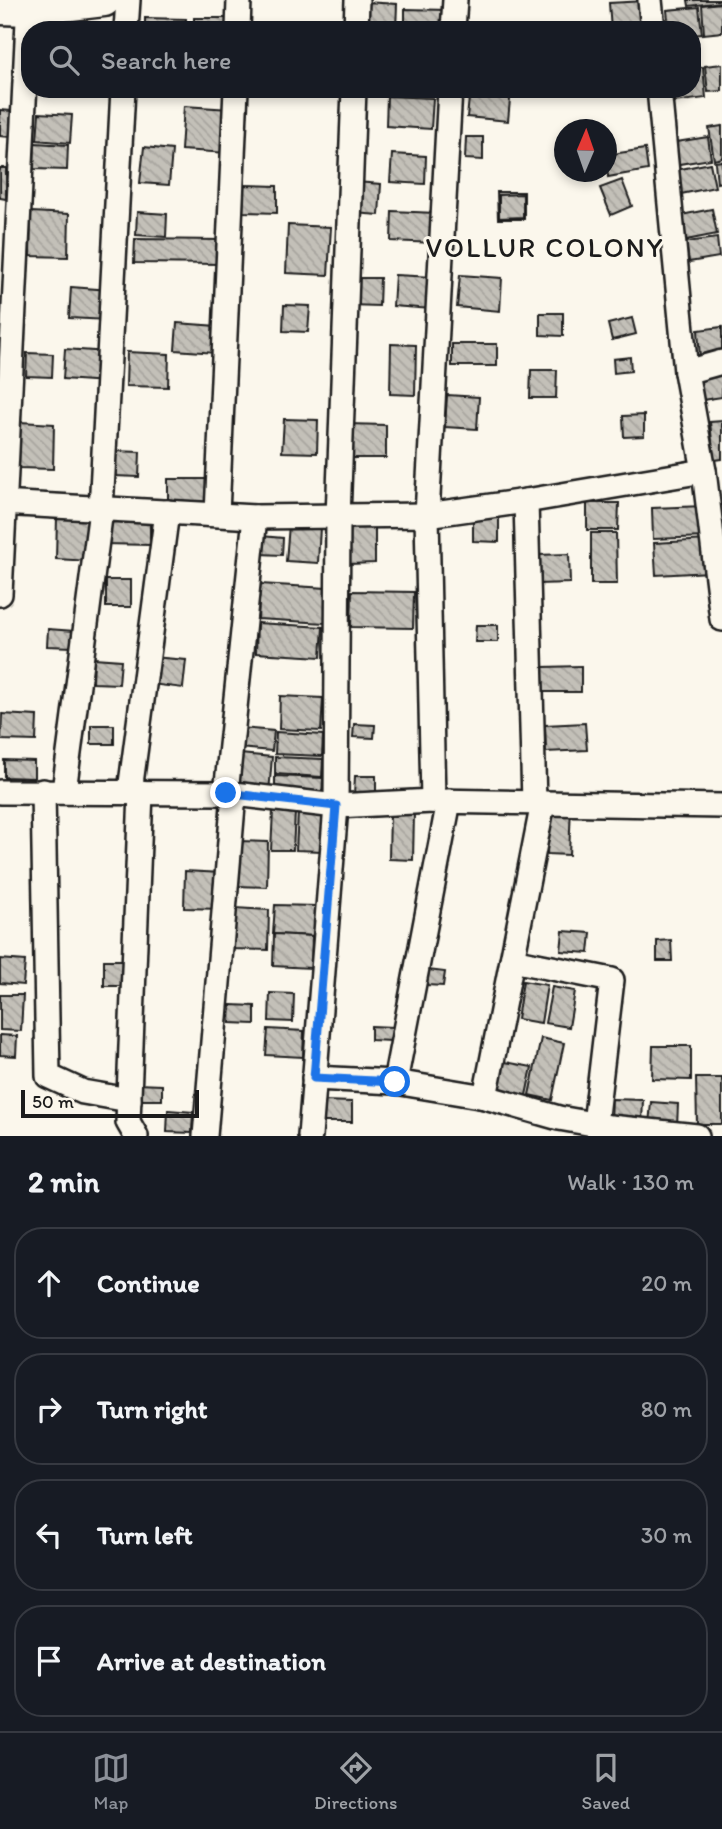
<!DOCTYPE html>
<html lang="en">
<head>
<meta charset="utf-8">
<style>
	:root { --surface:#171b24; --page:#242831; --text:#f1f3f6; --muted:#9ea1a6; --line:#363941; --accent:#8c9099 }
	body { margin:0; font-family:Itim,sans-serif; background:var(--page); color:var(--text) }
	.compass { position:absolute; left:554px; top:119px; width:63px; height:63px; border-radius:50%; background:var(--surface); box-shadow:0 4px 10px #0003; rotate:2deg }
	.scale { position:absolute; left:21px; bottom:18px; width:178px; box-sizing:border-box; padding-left:7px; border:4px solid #1c1c1c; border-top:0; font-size:19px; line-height:24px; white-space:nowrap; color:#1c1c1c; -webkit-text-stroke:5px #fbf7ec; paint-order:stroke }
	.stop { position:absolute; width:21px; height:21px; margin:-16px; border:5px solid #1a73e8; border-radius:50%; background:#fff }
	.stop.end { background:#1a73e8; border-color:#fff; box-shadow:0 2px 7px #0008 }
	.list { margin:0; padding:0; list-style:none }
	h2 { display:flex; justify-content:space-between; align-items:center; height:91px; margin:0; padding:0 28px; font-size:30px }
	h2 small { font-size:23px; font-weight:400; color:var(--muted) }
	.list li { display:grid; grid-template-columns:46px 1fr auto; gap:21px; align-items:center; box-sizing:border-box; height:112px; margin:0 14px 14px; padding:0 14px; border:2px solid var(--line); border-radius:28px }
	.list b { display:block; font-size:26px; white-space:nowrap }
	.list em { font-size:23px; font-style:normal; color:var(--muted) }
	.icon { flex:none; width:38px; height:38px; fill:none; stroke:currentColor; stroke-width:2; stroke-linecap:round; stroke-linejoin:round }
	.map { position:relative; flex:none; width:722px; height:1136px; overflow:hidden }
	.search { position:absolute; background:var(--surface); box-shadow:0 4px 10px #0003; left:21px; right:21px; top:21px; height:77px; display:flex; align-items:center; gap:18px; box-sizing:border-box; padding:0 24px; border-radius:28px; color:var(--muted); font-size:26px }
	.sheet { height:595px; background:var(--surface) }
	nav { display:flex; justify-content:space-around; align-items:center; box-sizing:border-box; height:98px; border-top:2px solid var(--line); background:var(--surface); font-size:19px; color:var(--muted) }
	nav a { display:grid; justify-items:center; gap:4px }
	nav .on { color:var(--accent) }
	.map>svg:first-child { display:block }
	.building { fill:url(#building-back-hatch); stroke:#1c1c1c; stroke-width:2 }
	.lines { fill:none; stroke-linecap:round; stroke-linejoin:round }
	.street-casing { stroke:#1c1c1c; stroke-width:28 }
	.secondary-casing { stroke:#1c1c1c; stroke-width:37 }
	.street { stroke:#fbf7ec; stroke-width:23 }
	.secondary { stroke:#fbf7ec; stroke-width:32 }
	.route { stroke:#1a73e8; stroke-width:9 }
	.labels { text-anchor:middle; stroke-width:6; stroke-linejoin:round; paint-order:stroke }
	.quarter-label { font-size:28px; letter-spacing:2px; fill:#1c1c1c; stroke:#fbf7ec }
</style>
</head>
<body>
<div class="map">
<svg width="722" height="1136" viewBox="0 0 722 1136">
	<defs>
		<pattern id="building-back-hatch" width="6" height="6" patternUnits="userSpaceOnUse" patternTransform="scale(1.75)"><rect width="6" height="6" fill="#c3c0b8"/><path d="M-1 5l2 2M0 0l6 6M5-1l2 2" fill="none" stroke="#a7a49e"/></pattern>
	</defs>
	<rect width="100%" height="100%" fill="#fbf7ec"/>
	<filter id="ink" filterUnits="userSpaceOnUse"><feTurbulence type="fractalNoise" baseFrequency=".0143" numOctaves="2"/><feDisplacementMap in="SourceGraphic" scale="14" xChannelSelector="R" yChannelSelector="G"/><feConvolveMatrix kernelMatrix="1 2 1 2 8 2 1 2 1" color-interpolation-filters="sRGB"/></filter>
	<g filter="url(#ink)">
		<g class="building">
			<path d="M688,0H722V2L689,6Z"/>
			<path d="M645,1L647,29L611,30L609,3Z"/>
			<path d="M365,2L397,4L396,30H364Z"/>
			<path d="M722,3V32L704,34L702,5Z"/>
			<path d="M699,7L702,34L692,35V30H669L667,10Z"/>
			<path d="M405,9L447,10V30H405Z"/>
			<path d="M145,18L186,19V30H145Z"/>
			<rect x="194" y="18" width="34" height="12"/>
			<path d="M722,64V91L708,92L705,66Z"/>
			<path d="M703,67L706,98L674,102L673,89H692V68Z"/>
			<path d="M470,89H511L508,121L467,117Z"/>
			<path d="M387,96L433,98L431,129L386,126Z"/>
			<path d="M184,106L230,109L228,153L181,150Z"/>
			<path d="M0,110L11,111L10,137L0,136Z"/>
			<path d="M39,113L72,115L70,143L37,140Z"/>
			<path d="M722,126V158L714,160L709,128Z"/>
			<path d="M466,137H483V160L465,159Z"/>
			<path d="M708,137L711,159L679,164L676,142Z"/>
			<path d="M35,143L68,145L67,170L34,169Z"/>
			<path d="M144,147L172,150L169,185L140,183Z"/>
			<path d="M645,149L648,170L608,177L606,155Z"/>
			<path d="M392,154L426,156L425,184L390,182Z"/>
			<path d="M722,161V182L717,183L715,162Z"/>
			<path d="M710,163L715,187L681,194L676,170Z"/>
			<path d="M0,168H6V199L0,198Z"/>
			<path d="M622,180L632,206L611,215L600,188Z"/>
			<path d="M356,182L381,184L379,215L354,213Z"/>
			<path d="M244,185L277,186V213L243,212Z"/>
			<path d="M497,192H524V219H498Z"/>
			<path d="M523,194V217L499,218V195Z"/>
			<path d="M712,209L717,234L681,241L676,216Z"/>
			<path d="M392,211L435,213L434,243L391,241Z"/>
			<path d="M31,212L69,214L68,257L30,256Z"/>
			<path d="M137,212L167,214L166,237L136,235Z"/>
			<path d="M288,225L331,227L328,275L286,273Z"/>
			<path d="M717,238L719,257L689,262L686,242Z"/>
			<path d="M135,239L222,240L221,264L134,263Z"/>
			<path d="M395,275L433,277L431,309L393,306Z"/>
			<path d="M460,275L502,278L500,311L457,307Z"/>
			<path d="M351,278H380L379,306L350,305Z"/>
			<path d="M71,287L110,290L108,320L69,318Z"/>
			<path d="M284,305L310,306L308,332L283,331Z"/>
			<path d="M540,313H563V336L540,335Z"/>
			<path d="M632,318L636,334L612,340L608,324Z"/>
			<path d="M177,323L217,326L216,353L175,350Z"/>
			<path d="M722,327V355L700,358L698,330Z"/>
			<path d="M391,344L416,345L415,395L390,394Z"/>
			<rect x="452" y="344" width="45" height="22"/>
			<path d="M65,349L108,352L106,382L63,379Z"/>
			<path d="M127,352L169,354L168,387L126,386Z"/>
			<path d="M27,353L53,354L52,377L26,376Z"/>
			<path d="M630,357L631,371L614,373L613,359Z"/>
			<path d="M722,369V397L702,400L697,373Z"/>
			<path d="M531,370H557L556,398H530Z"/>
			<path d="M447,395L479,397L477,429L445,427Z"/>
			<path d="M644,415V436L624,437L623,416Z"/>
			<path d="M284,419L318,420L317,453L282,452Z"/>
			<path d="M722,421V459L714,460L710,422Z"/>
			<path d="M20,422L54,424L53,469L19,468Z"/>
			<path d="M347,424L386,425V458H347Z"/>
			<path d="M115,451L140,452L139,477L114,476Z"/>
			<rect x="168" y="479" width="44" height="26"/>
			<path d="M587,503H619L618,530H587Z"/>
			<path d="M704,506L706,537L653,539L652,508Z"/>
			<path d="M473,512L499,513V542L473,541Z"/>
			<path d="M57,517L92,519L90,561L56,559Z"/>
			<path d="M106,522L150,523V545L105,544Z"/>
			<path d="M289,525L320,527L318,563L286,561Z"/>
			<path d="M349,526L375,527V563L349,564Z"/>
			<path d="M591,533H616L617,584H591Z"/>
			<path d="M261,536L283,538L282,555L260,554Z"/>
			<path d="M708,540L710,572L656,575L654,543Z"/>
			<path d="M569,554L570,583L537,584V555Z"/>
			<rect x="106" y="580" width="25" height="27"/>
			<path d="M260,584L327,588L325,623L258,619Z"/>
			<path d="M352,591L414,592L413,628L351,627Z"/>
			<path d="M257,623L323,627L321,657L256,653Z"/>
			<path d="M476,625H498V642H475Z"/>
			<path d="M48,629L74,631L73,647L47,646Z"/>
			<path d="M153,657L186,660L183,688L150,684Z"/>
			<path d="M94,658L121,660L119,684L93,683Z"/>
			<path d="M581,666V692H543V667Z"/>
			<path d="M280,696L323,698L321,731L279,729Z"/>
			<path d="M2,714L37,716L36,741L1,740Z"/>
			<path d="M585,723L587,750L546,752L545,725Z"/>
			<path d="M354,724L375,725L374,738L353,737Z"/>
			<rect x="91" y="725" width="23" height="19"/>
			<path d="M241,728L274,731L272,751L239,748Z"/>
			<path d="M276,732L323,735L322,756L275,754Z"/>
			<path d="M240,754L272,757L269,793L237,790Z"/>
			<path d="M275,757L323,759L322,777L275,774Z"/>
			<path d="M4,760L34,761V778L4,777Z"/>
			<path d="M275,776L323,778L322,796L275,793Z"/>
			<path d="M355,776H376V796H354Z"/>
			<path d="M549,805L571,806L569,855L547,854Z"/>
			<path d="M273,811L295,812L293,850H271Z"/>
			<path d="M298,813L323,814L322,851L296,850Z"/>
			<path d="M390,813H414L413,860L389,859Z"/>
			<path d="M237,841L268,842L267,887L236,886Z"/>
			<path d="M185,871L222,873L221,909L184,908Z"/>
			<path d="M275,905L316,906L315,936L273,934Z"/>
			<path d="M235,908L269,910L268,950L233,949Z"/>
			<path d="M563,931L591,933L589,953L561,951Z"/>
			<path d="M274,934L312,936L311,968L273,966Z"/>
			<path d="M671,940L672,961H657V941Z"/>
			<path d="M0,959L25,961L23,985L0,983Z"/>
			<rect x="104" y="960" width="18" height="26"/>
			<path d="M428,970L445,972L443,986L427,985Z"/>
			<path d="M523,981L547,985L541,1023L517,1019Z"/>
			<path d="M552,987L575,991L569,1027L545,1023Z"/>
			<path d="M270,993L294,994L293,1022L269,1021Z"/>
			<path d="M0,995H23L21,1031L0,1030Z"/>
			<path d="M231,1005L255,1006V1024L230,1023Z"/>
			<path d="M371,1026L393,1027L392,1041L371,1040Z"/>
			<path d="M268,1029L304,1031L303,1057L266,1055Z"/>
			<path d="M0,1035L17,1036L16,1056L0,1055Z"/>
			<path d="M541,1038L564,1043L552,1100L529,1095Z"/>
			<path d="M653,1046H691V1080L652,1079Z"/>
			<path d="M500,1061L532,1067L525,1100L493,1094Z"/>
			<path d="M696,1078H722V1124H697Z"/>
			<path d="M137,1084L162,1085V1100H137Z"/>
			<path d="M612,1099L643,1100L642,1122L611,1121Z"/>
			<path d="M323,1101L352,1102V1122H323Z"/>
			<path d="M651,1102L678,1104L677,1127L649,1125Z"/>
			<path d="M168,1110L193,1112L192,1133L167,1132Z"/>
		</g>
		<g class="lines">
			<g class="street-casing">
				<g id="street">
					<path d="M650,0L653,30"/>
					<path d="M126,30L128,0"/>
					<path d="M238,30L239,0"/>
					<path d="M356,30L357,0"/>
					<path d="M453,30L455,0"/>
					<path d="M450,89L427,515L526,501L704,471"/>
					<path d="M659,89L686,372L704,471L722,619"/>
					<path d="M686,372L722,362"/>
					<path d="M526,501L534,803"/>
					<path d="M0,503L255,517L427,515L433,801"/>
					<path d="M217,514L236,89"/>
					<path d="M0,594L29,0"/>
					<path d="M43,791L48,1076L83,1092L129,1100"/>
					<path d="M64,791L101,510L123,89"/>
					<path d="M130,791L167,512"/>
					<path d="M0,792L226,793L336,806L433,801L722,806"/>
					<path d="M226,793L255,517"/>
					<path d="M512,960L612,980L595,1124"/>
					<path d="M314,1078L395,1082L485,1097L559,1118L610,1127L697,1136"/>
					<path d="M395,1082L449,801"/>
					<path d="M485,1097L543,803"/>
					<path d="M136,1136L128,1122L141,792"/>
					<path d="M205,1136L234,794"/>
					<path d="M310,1136L336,806L338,517L354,89"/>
				</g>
			</g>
			<g class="secondary-casing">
				<path id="secondary" d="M0,8L29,9L104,0"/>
			</g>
			<use href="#street" class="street"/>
			<use href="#secondary" class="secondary"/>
		</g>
	</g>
	<g class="lines" filter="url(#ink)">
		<path class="route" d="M226,793L336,806L314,1078L395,1082"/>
	</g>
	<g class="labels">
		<g class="quarter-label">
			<text x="545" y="257">VOLLUR COLONY</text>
		</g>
	</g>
</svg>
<svg class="compass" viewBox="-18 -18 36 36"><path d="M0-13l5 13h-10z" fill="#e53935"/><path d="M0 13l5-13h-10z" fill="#9ea1a6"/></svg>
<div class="scale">50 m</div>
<div class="stop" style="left:395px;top:1082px"></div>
<div class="stop end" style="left:226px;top:793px"></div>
<div class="search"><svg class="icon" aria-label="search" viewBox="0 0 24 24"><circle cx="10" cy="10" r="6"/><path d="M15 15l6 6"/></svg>Search here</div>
</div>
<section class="sheet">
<h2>2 min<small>Walk · 130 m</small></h2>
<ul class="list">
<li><svg class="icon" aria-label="ahead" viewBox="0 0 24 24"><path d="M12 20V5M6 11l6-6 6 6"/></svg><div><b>Continue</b></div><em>20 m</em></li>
<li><svg class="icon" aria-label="right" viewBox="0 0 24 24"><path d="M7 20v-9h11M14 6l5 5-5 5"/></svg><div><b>Turn right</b></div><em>80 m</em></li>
<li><svg class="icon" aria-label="left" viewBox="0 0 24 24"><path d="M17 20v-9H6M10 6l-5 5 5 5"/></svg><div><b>Turn left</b></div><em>30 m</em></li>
<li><svg class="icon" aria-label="arrive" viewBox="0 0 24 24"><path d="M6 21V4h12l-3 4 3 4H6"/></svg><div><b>Arrive at destination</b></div></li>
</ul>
</section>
<nav>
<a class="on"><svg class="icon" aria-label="map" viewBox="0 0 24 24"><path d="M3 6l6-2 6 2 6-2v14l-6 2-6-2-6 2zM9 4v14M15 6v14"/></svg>Map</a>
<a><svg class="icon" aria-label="directions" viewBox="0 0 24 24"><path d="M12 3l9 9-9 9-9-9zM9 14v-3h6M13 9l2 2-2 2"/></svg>Directions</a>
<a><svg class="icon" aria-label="saved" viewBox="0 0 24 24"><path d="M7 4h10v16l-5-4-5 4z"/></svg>Saved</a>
</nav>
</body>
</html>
